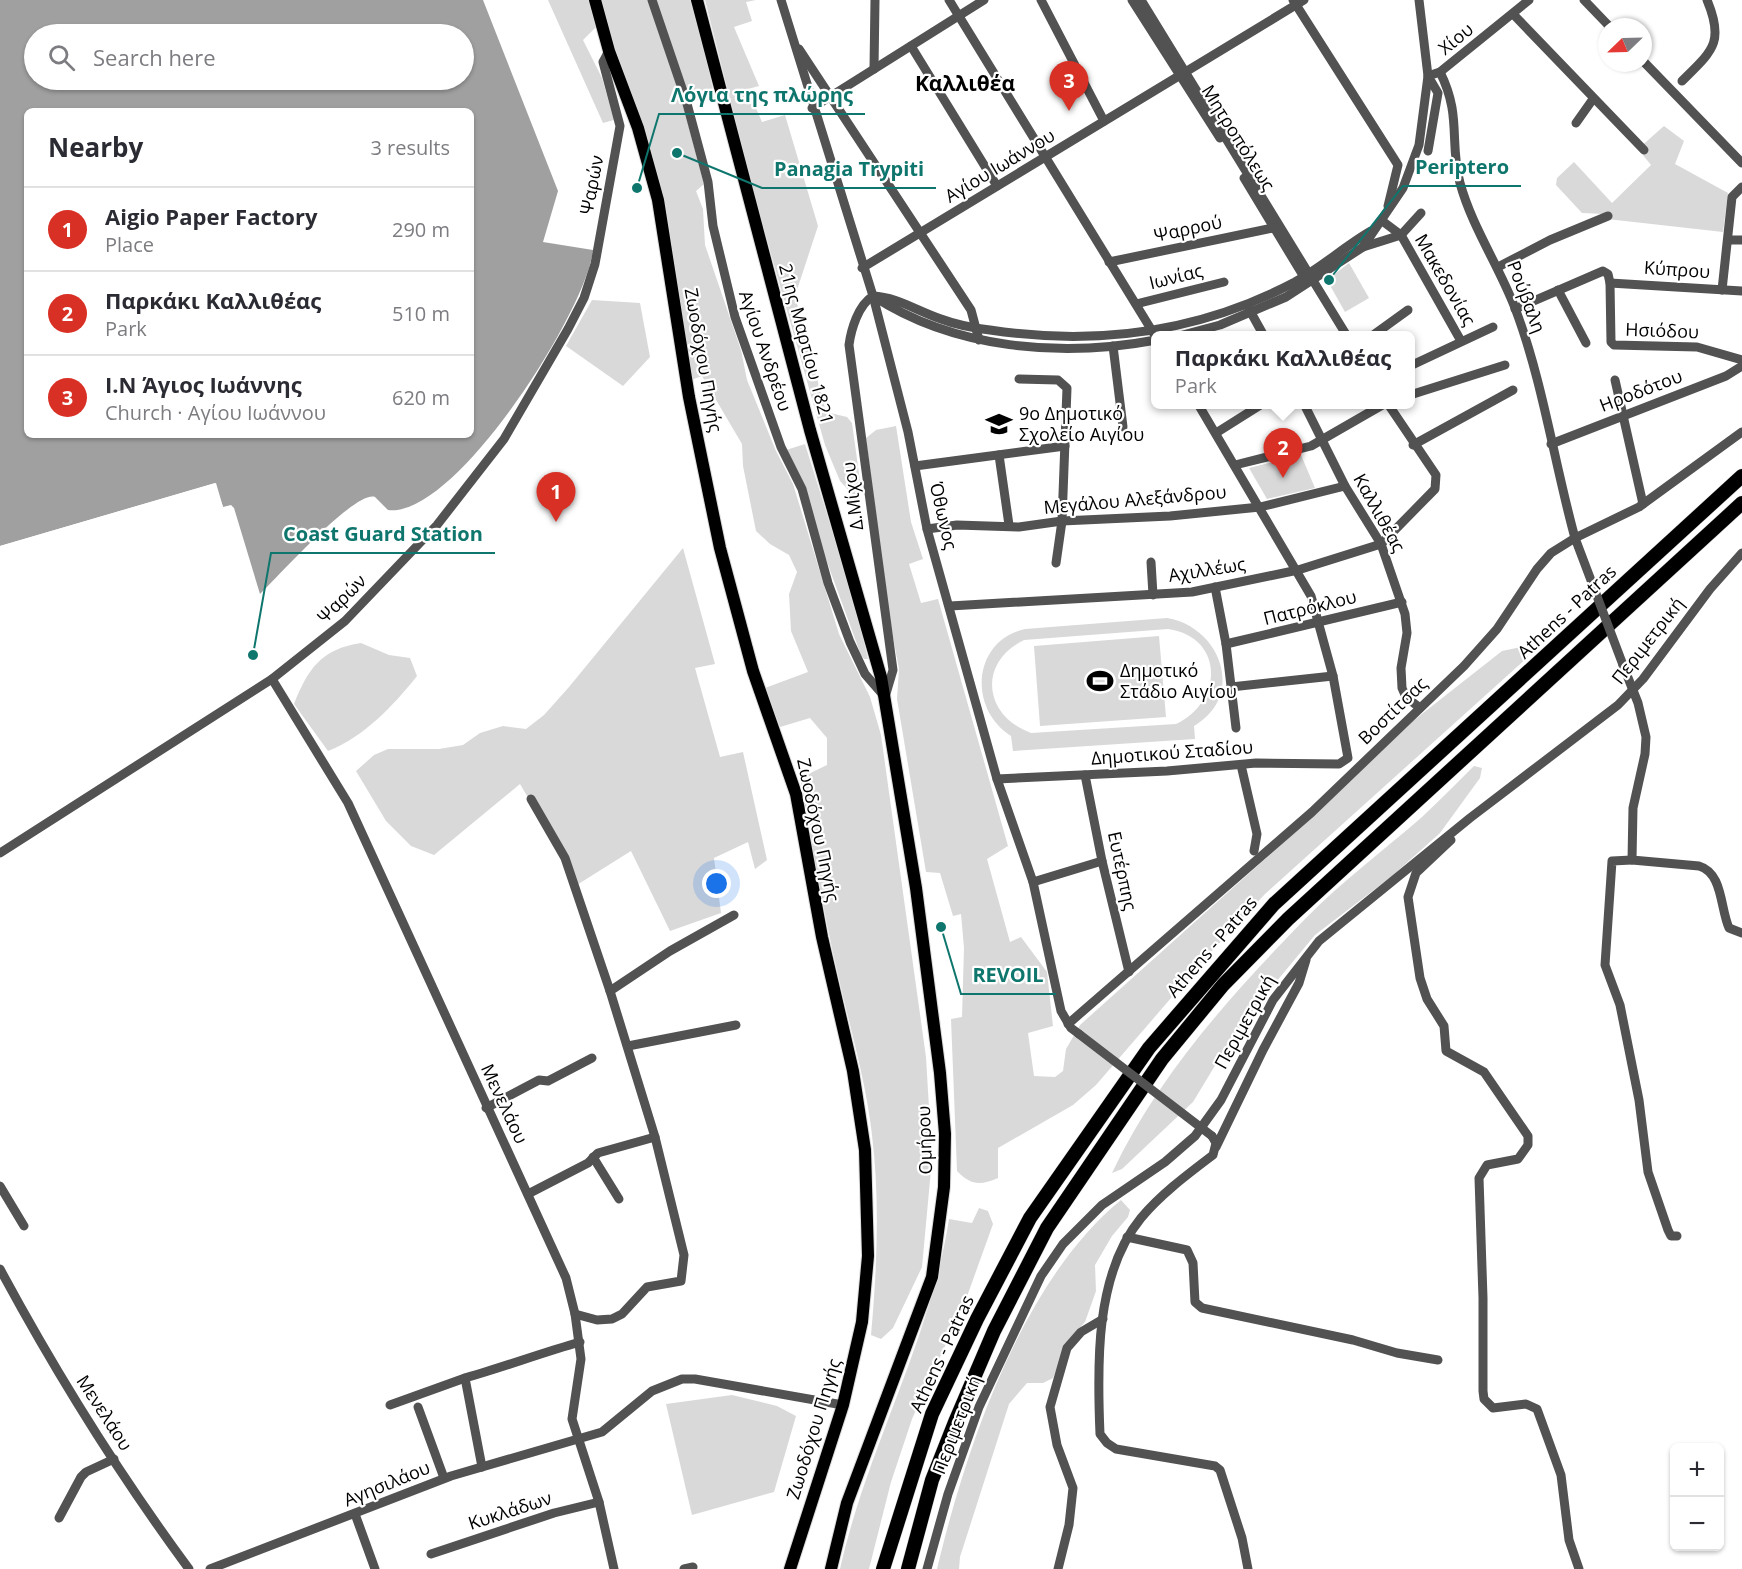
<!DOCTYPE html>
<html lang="en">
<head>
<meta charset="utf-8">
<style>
	:root { --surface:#fff; --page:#f2f2f3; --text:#2b2b33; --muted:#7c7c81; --line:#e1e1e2; --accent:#d93025 }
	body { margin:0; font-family:"Open Sans",sans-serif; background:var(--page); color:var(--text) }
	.controls { position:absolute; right:18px; bottom:18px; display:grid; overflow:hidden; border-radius:9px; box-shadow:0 2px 4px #0004 }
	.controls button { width:54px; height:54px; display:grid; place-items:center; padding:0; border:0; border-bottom:2px solid var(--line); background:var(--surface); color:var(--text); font:30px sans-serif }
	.compass { position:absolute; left:1598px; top:18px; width:54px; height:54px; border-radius:50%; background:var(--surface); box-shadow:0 2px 4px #0004; rotate:247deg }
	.you { position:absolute; left:717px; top:884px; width:21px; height:21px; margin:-15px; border:4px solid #fff; border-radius:50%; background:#1a73e8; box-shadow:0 0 0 9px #1a73e833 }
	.badge { display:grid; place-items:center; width:39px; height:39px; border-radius:50%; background:var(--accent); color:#fff; font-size:20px; font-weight:700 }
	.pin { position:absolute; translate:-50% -50px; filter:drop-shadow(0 2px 3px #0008) }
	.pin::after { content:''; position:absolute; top:32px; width:21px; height:18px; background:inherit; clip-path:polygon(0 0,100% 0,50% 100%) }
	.popup { position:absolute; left:1151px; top:331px; width:264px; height:78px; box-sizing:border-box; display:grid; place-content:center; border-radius:9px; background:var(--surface); filter:drop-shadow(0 2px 4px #0005); font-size:20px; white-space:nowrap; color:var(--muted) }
	.popup b { font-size:22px; color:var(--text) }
	.popup::after { content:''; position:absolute; left:50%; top:100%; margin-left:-12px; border:12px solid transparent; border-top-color:var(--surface) }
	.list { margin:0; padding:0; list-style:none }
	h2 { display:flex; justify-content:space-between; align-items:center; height:78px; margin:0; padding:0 24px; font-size:26px }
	h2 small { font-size:20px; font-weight:400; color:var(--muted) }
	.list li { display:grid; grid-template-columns:39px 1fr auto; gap:18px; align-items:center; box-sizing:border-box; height:84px; padding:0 24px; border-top:2px solid var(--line) }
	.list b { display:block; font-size:22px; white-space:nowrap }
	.list p { margin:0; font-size:20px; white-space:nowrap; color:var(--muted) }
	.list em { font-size:20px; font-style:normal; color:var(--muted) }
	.icon { flex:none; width:33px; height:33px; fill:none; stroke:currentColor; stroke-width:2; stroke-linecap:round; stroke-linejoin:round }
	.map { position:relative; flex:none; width:1742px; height:1569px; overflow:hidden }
	.search { position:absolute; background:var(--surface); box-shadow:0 2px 4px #0004; left:24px; top:24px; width:450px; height:66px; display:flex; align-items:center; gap:15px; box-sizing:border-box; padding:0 21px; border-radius:33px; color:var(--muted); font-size:22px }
	.panel { position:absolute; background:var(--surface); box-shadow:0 2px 4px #0004; left:24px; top:108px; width:450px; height:330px; border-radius:9px }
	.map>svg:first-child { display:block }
	.green { fill:#d9d9d9; fill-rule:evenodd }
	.water { fill:#a0a0a0; fill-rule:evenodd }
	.pier { fill:#fff }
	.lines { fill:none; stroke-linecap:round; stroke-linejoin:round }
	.major-casing { stroke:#dbdbdb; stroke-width:14 }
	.highway-casing { stroke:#dbdbdb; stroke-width:15 }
	.minor { stroke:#525252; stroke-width:9 }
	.major { stroke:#000; stroke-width:12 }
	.highway { stroke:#000; stroke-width:14 }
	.minor-bridge { stroke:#525252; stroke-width:9 }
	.labels { text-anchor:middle; stroke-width:4.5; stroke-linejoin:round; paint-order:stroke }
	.street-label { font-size:18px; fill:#000; stroke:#fff }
	.poi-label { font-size:18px; fill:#000; stroke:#fff; text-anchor:start }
	.quarter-label { font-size:21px; font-weight:bold; fill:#000; stroke:#fff }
	.leader { fill:none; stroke:#0f766e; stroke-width:2 }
	.callout-dot { fill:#0f766e; stroke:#fff; stroke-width:2 }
	.callout-label { font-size:20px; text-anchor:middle; font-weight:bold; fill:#0f766e; stroke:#fff; stroke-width:4.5; stroke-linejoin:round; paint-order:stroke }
</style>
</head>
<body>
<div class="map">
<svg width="1742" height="1569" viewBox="0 0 1742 1569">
	<rect width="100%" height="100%" fill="#fff"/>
	<g class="green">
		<path d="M548,0H591L597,26L583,40L602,78L614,120L603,123Z"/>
		<path d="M600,0H694L714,95L683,105L704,184L696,191L703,209L705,245L741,350L747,380L776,451L793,484L839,634L870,697L881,735L926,1057L932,1159L922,1267L893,1328L881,1339L871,1335C877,1268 880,1201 872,1135C866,1081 850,1028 838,975C823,910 812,844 800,778L827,765V738L810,718L780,727L765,688L808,672L791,631L789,594L797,572L789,555L770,544L756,531L743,466L742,444L702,376L691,380L656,168L615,51Z"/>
		<path d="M705,0H756L746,2L752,21L734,27L759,86L748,89L762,122L785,115L818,226L795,296L826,412L847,417L852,423L861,488L859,494L853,495L840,481L825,445L753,190Z"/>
		<path d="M1664,126L1684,141L1675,164L1728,193L1723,232L1607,219L1605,214L1582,213L1556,185L1557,178L1574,162L1612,203L1651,165L1638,149Z"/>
		<path d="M1349,263L1369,298L1345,312L1327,280Z"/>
		<path d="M592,300L640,303L650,357L623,386L566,346Z"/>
		<path d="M896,426L911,522L923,559L909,564L921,603L938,599L1008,846L987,859L1010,942L1021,937L1047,972L1053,1026L1028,1033L1034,1076L1055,1077L1063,1071L1066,1049L1080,1025L1323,807L1413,721L1502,651L1521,647L1528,657L1265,894L1209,954L1096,1085L1073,1105L998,1148V1178C979,1186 971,1185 957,1171L951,1019L962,1017L964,948L961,914L953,916L940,873L926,872L897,699L899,669L889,616L866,438L876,430Z"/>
		<path d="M805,444L854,601L868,659H864L861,655L786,450Z"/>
		<path d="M1301,455L1315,488L1267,499L1249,468Z"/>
		<path d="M683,548L715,664L695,668L720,757L743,752L767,860L755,869L748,842L714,858L721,913L670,931L631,851L572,888L554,842L520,784L434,855L411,846L386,821L356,771L374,755L388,749H439L463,745L480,733L503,726L526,729L544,715L569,687Z"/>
		<path d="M1167,618C1221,627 1246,696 1194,726L1195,739L1013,751L1011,736C968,709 972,641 1025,629ZM1168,629C1224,637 1224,701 1176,724L1031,733C984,716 977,663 1024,640Z"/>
		<path d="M1159,636L1166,717L1040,726L1034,646Z"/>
		<path d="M361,643L389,655L410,658L417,676C393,706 364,737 328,751L294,704C308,669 321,649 361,643Z"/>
		<path d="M1474,766L1482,768L1480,778L1440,833L1392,876L1315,935L1257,1005L1225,1049L1193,1102L1122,1169L1112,1173C1157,1077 1231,995 1305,919C1341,882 1383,851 1422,817C1440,800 1457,783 1474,766Z"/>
		<path d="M1121,1200L1130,1210L1128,1217L1112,1236L1095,1265L1096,1291L1085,1322L1069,1339L1053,1378L1043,1383H1027L1009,1404L960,1557L959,1569H937C966,1447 1022,1281 1121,1200Z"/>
		<path d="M979,1208L988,1211L993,1224L965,1302L912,1419L891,1482L869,1569H840C867,1448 930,1342 949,1219L972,1223Z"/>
		<path d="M732,1395L777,1406L796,1416L774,1492L692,1515L666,1404Z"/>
	</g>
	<path class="water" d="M0,0H483L558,191L543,242L593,250C587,310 455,519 388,510L375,497C355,490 278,577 260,594L234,508L231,505L223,507L215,483L0,546ZM34,34H464V80H34ZM27,111H471V435H27Z"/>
	<path class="pier" d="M216,483L223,507L220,508L214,486L0,549V546Z"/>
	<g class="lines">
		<g class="major-casing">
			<g id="major">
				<path d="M595,0L609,51L638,128L658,200L689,397L720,548L753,671L796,794L822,937L853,1071L865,1150L868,1256L862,1322L843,1405L790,1569"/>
				<path d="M697,0L810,430L881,677L916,888L940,1073L945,1134L944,1187L932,1277L847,1503L831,1569"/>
			</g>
		</g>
		<g class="highway-casing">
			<g id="highway">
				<path d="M883,1569L932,1414L977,1319L1030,1218L1149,1048L1274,904L1742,476"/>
				<path d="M908,1569L932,1480L955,1422L994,1331L1047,1228L1162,1059L1223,985L1288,919L1742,503"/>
			</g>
		</g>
		<g class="minor">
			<path d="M652,0L686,100L708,182L713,226L735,317L781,447L802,489L828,583L850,642L865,674L885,697L893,670L849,345C851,330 858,305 873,296"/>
			<path d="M781,0L873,296L908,432L927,529L997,779L1033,882L1061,1011L1071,1028L1079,1034"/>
			<path d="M949,0L1154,334"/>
			<path d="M1041,0L1104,121"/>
			<path d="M1132,0L1220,138"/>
			<path d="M1141,0L1347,336"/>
			<path d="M1293,0L1398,165L1388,206"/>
			<path d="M1584,0L1610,27"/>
			<path d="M1513,14L1644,150"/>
			<path d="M911,46L997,186"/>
			<path d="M799,49L971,310L979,340"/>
			<path d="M1643,61L1742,163"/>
			<path d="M874,69L875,0"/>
			<path d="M1440,72C1462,116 1449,141 1460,183C1472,227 1499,266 1515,308C1543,382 1554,462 1575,538"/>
			<path d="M1682,81C1712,51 1725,43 1707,0"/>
			<path d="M812,108L984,0"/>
			<path d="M1576,123L1593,99"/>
			<path d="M1428,151L1438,93L1428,76L1440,72L1529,0"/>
			<path d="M1244,178L1307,282"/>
			<path d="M1381,220L1401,235L1461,341"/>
			<path d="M1728,240H1742"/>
			<path d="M1363,247L1401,235L1421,213"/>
			<path d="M1109,262L1273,228"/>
			<path d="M1498,267L1550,240L1608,216"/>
			<path d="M862,268L1304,0"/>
			<path d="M1610,283L1742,291"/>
			<path d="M1558,290L1586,343"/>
			<path d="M1722,290L1732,197L1742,187"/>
			<path d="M873,296C897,297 917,311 941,319C957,325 973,328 990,330C1096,346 1200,332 1295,282C1322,267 1345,246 1371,231"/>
			<path d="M873,296C954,349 1061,358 1156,340"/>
			<path d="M1136,304L1224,282"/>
			<path d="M1249,309L1264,336"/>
			<path d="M1515,309L1603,271L1608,274L1610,283L1611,342L1614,345L1697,347L1742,360"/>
			<path d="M1179,336L1220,325L1286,297L1363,247L1403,188L1419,145L1428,76L1419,0"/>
			<path d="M1372,336L1408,310"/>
			<path d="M1113,346L1123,427"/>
			<path d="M1410,366L1493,327"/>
			<path d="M1019,379L1058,380L1067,388L1062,521L1056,563"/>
			<path d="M1615,380L1643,504"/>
			<path d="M1410,395L1505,365"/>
			<path d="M1304,404L1345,486L1381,544L1405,614L1407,633L1401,668L1402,688L1406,697L1420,708"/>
			<path d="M1216,433L1262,404"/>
			<path d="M1551,444L1726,376L1742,366"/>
			<path d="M1413,445L1513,390"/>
			<path d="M999,455L1009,525"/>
			<path d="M1235,465L1311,446L1384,404"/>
			<path d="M915,466L1065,446"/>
			<path d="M927,529L957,525L1019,527L1062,521L1170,516L1260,507L1345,486"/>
			<path d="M1151,562L1153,595"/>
			<path d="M1215,587L1226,644L1236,728"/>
			<path d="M950,606L1192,592L1298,570L1381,544L1435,489L1436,475L1388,404"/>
			<path d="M1226,644L1402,602"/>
			<path d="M1623,665L1638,703L1646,737L1645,754L1633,808L1632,860L1699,866C1723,873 1720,908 1729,928L1742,933"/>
			<path d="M272,679L348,803L566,1278L575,1314L581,1359L572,1419L599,1502L614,1569"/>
			<path d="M1231,687L1333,676"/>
			<path d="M1241,765L1257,834L1254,851"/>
			<path d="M1085,775L1102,861L1129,972"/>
			<path d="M997,779L1167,771L1256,763L1339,764L1348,758L1333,676L1311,596L1198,404"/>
			<path d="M531,799L565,858L610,991"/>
			<path d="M1451,840L1416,873L1408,897L1420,978L1427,999L1444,1026L1446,1051L1484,1072L1528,1136V1145L1518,1159L1487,1165L1479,1178L1483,1298V1391L1484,1399L1493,1408L1526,1404L1537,1409L1561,1475L1569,1540L1579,1569"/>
			<path d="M0,853L272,679L345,621L437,525L504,439L568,329L584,298L595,264L620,126L603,62L609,51"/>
			<path d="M1632,860L1612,861L1605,965L1620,1005L1639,1100L1648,1172L1668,1230L1671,1236H1677"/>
			<path d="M1033,882L1102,861"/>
			<path d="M1068,1024L1312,812L1464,666L1497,629L1537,569L1551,553L1575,538L1639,507L1742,432"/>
			<path d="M628,1046L736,1025"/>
			<path d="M486,1108L539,1080L548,1081L592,1058"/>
			<path d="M1212,1136L1216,1143L1213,1155C1188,1174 1161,1194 1141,1218C1095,1274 1097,1364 1100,1434L1107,1443L1116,1449L1215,1466L1220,1470L1242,1538L1248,1569"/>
			<path d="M1216,1147L1263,1050L1299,983L1306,960"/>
			<path d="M593,1157L619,1199"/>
			<path d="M0,1186L24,1226"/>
			<path d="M528,1194L588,1163L598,1153L655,1137"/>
			<path d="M1127,1237L1187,1250L1193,1263L1195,1302L1202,1308L1353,1340L1397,1353L1438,1360"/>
			<path d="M0,1269C56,1373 119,1474 189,1569"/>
			<path d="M575,1314L597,1320L612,1319L622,1314L647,1287L681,1281L684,1255L655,1137L610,991L670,951L734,915"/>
			<path d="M390,1405L465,1378"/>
			<path d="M418,1407L444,1478"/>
			<path d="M482,1467L465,1378C504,1367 541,1353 580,1342"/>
			<path d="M355,1514L375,1569"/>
			<path d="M59,1518L81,1477L86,1472L114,1459"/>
			<path d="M431,1554L554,1513L599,1502"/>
			<path d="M210,1569L451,1476L602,1432L652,1391L682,1379H695L843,1405"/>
			<path d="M684,1569L693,1567"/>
			<path d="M927,1569L948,1494L979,1407L1041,1276L1063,1244L1102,1205L1165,1162L1195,1136L1221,1100L1273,1000L1319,941L1470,818L1618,705L1643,679L1710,589L1742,553"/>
			<path d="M1058,1569L1069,1525L1073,1488L1057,1445L1050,1407L1067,1348L1081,1332L1103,1319"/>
		</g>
		<use href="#major" class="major"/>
		<use href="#highway" class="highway"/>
		<g class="minor-bridge">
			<path d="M1575,538L1623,665"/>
			<path d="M1079,1034L1212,1136"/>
		</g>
	</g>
	<defs>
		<g id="school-bare" transform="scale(2.07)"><path d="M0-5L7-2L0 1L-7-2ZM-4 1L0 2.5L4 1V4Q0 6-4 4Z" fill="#000" stroke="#fff" stroke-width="2.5" paint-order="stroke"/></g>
		<g id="stadium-bare" transform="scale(2.07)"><path d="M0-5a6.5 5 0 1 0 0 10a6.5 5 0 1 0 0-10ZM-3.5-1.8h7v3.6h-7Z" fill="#000" stroke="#fff" stroke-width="2.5" paint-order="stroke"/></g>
	</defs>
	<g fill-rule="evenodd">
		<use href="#school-bare" x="999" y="424"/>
		<use href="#stadium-bare" x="1100" y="681"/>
	</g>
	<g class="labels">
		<g class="street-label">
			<text transform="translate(1456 39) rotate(-39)" y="6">Χίου</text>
			<text transform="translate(1238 138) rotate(58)" y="6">Μητροπόλεως</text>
			<text transform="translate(1000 166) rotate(-31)" y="6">Αγίου Ιωάννου</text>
			<text transform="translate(592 185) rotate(-79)" y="6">Ψαρών</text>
			<text transform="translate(1188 229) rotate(-12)" y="6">Ψαρρού</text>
			<text transform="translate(1677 270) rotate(4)" y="6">Κύπρου</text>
			<text transform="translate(1176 277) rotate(-14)" y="6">Ιωνίας</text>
			<text transform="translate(1445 280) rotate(60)" y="6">Μακεδονίας</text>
			<text transform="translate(1526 297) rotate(69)" y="6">Ρούβαλη</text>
			<text transform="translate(1662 331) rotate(2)" y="6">Ησιόδου</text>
			<text transform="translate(806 344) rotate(75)" y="6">21ης Μαρτίου 1821</text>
			<text transform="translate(765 351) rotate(71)" y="6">Αγίου Ανδρέου</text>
			<text transform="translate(703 360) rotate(80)" y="6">Ζωοδόχου Πηγής</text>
			<text transform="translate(1641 391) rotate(-21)" y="6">Ηροδότου</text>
			<text transform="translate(853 496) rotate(-97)" y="6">Δ.Μίχου</text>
			<text transform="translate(1135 500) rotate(-5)" y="6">Μεγάλου Αλεξάνδρου</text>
			<text transform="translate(1379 513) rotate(61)" y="6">Καλλιθέας</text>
			<text transform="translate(943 516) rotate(77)" y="6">Όθωνος</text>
			<text transform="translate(1207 570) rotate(-9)" y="6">Αχιλλέως</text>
			<text transform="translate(342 599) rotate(-45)" y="6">Ψαρών</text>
			<text transform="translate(1310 608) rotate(-14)" y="6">Πατρόκλου</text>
			<text transform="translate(1567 612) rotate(-43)" y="6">Athens - Patras</text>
			<text transform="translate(1648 641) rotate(-52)" y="6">Περιμετρική</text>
			<text transform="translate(1393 711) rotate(-44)" y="6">Βοστίτσας</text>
			<text transform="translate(1172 753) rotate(-4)" y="6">Δημοτικού Σταδίου</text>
			<text transform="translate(818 830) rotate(78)" y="6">Ζωοδόχου Πηγής</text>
			<text transform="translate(1122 871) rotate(78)" y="6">Ευτέρπης</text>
			<text transform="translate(1212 947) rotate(-49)" y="6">Athens - Patras</text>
			<text transform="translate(1245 1022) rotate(-61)" y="6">Περιμετρική</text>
			<text transform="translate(504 1104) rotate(65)" y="6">Μενελάου</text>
			<text transform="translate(925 1140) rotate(-92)" y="6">Ομήρου</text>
			<text transform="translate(942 1354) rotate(-65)" y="6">Athens - Patras</text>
			<text transform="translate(104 1413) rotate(57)" y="6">Μενελάου</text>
			<text transform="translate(957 1425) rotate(-69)" y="6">Περιμετρική</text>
			<text transform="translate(814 1429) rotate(-73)" y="6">Ζωοδόχου Πηγής</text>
			<text transform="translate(387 1484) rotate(-22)" y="6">Αγησιλάου</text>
			<text transform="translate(510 1511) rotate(-18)" y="6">Κυκλάδων</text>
		</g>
		<g class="poi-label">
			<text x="1019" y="420">9ο Δημοτικό<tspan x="1019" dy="21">Σχολείο Αιγίου</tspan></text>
			<text x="1120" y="677">Δημοτικό<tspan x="1120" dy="21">Στάδιο Αιγίου</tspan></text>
		</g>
		<g class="quarter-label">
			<text x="965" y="91">Καλλιθέα</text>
		</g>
	</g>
	<path class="leader" d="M637 188L659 114H865M1329 280L1403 186H1521M677 153L762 188H936M253 655L271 553H495M941 927L961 994H1056"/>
	<g class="callout-dot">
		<circle cx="637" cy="188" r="6"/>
		<circle cx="1329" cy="280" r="6"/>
		<circle cx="677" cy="153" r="6"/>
		<circle cx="253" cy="655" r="6"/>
		<circle cx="941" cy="927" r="6"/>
	</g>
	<g class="callout-label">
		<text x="762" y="102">Λόγια της πλώρης</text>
		<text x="1462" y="174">Periptero</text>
		<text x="849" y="176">Panagia Trypiti</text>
		<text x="383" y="541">Coast Guard Station</text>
		<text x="1008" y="982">REVOIL</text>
	</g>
</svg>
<div class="controls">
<button>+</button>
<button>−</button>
</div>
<svg class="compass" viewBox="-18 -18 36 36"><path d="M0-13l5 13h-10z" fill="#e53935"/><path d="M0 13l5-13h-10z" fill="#7c7c81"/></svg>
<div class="you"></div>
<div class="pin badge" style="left:556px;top:522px">1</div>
<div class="pin badge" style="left:1283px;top:478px">2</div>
<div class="popup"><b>Παρκάκι Καλλιθέας</b>Park</div>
<div class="pin badge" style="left:1069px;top:111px">3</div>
<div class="search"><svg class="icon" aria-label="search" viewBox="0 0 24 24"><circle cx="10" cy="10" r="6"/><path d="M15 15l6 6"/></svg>Search here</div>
<section class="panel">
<h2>Nearby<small>3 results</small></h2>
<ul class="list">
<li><span class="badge">1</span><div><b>Aigio Paper Factory</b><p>Place</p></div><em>290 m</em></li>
<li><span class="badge">2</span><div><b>Παρκάκι Καλλιθέας</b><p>Park</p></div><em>510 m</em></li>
<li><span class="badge">3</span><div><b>Ι.Ν Άγιος Ιωάννης</b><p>Church · Αγίου Ιωάννου</p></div><em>620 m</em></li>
</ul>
</section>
</div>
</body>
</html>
